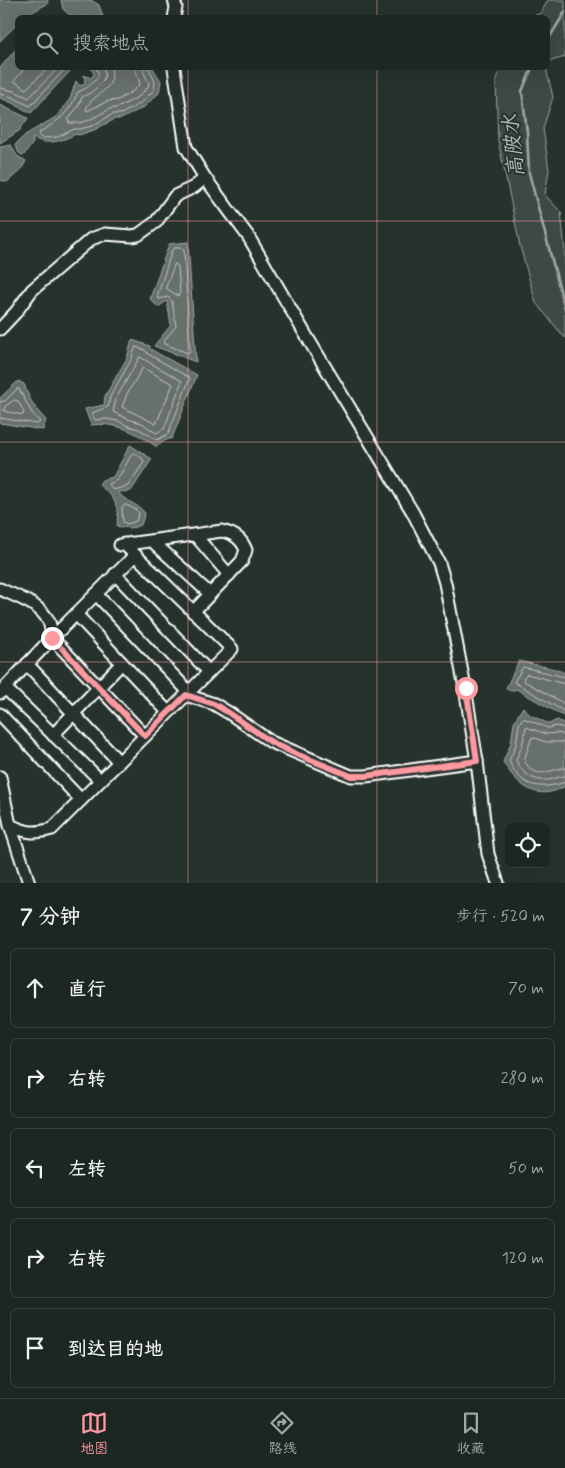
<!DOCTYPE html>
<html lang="zh">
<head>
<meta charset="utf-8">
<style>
	:root { --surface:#1c2622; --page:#252e2a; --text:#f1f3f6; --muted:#a0a5a5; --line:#3a4340; --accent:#ff9aa2 }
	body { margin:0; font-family:Mynerve,"LXGW WenKai TC",sans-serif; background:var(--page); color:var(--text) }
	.controls { position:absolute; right:15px; bottom:15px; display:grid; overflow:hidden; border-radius:8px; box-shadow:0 5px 20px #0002 }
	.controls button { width:45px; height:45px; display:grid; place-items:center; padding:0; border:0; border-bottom:1px solid var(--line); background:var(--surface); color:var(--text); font:25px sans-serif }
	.stop { position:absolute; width:15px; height:15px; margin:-11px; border:4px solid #ff9aa2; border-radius:50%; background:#fff }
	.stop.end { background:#ff9aa2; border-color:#fff; box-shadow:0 1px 5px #0008 }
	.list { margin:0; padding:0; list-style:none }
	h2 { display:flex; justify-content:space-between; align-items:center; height:65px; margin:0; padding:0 20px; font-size:21px }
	h2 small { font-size:16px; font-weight:400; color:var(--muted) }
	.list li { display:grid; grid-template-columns:32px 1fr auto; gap:15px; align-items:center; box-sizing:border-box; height:80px; margin:0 10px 10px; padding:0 10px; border:1px solid var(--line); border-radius:8px }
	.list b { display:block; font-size:19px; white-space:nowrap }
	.list em { font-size:16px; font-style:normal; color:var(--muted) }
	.icon { flex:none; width:28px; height:28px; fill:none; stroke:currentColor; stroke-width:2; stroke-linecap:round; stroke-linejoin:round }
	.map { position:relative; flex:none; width:565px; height:883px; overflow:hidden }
	.search { position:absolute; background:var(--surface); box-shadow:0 5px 20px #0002; left:15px; right:15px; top:15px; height:55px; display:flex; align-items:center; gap:12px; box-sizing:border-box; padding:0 18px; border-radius:8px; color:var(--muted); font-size:19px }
	.sheet { height:515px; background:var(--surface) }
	nav { display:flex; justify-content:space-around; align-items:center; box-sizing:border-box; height:70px; border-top:1px solid var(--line); background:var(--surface); font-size:14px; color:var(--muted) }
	nav a { display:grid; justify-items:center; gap:2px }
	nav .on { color:var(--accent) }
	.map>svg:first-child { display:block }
	.green { fill:#3e4944; stroke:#9ea4a2 }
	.water { fill:#67706c; stroke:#a4a9a7 }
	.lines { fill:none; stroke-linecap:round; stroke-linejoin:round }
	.shore { stroke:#c2c6c4; stroke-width:1 }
	.stream { stroke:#a4a9a7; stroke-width:2.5 }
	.minor-casing { stroke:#fff; stroke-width:15 }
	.minor { stroke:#26332d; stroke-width:11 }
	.route { stroke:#ff9aa2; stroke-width:6 }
	.grid { fill:none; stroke:#ff9aa2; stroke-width:1; stroke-opacity:0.55 }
	.labels { text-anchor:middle; stroke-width:4; stroke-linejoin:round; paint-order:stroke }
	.water-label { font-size:21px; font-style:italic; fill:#b3b8b6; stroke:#26332d }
</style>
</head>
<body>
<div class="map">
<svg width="565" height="883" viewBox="0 0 565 883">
	<rect width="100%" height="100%" fill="#26332d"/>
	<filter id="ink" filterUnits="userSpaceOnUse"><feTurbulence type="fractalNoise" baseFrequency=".02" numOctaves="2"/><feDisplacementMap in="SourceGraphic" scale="10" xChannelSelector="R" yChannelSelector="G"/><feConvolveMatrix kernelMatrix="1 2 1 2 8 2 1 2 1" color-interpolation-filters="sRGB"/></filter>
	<g filter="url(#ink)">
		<g class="green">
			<path d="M548,0H565V57L548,62V18L531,17L541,13Z"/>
			<path d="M501,68H546L553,97L543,128L549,170L545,195L561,212L565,251V338L536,303L520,246L498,140L496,82Z"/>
		</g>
		<g class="water">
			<path d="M0,0H48L47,4L23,17L18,18L17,24L0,41Z"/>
			<path d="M61,0H91L99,5L103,17H72L63,9Z"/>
			<path d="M17,48L18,68H73L31,113L10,102L0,98V68Z"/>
			<path d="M91,68H153L161,81L159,93L144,107L121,119H115L94,130L79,135L76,134C61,141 48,146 33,138V143L23,156L19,153L15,145L25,135L56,117L70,99L76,81L80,86L85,83L84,75L91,78L94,74Z"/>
			<path d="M0,105L28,118L19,131L0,143Z"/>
			<path d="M11,145L17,156L26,161L21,170L7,182L0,180V147Z"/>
			<path d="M188,242L196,362L154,346L171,325L167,301L158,307L150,299L169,244Z"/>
			<path d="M132,340L150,346V349L197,375L172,438L164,441L157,447C135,432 118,422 91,425L85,409L104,405L105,396L127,358Z"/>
			<path d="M18,381L24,384C29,399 35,409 46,420L43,430L0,423V398Z"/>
			<path d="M130,445L152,459L131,491L118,492C125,502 137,503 145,513L141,525C132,529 126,528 117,526C119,506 116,498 99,485L102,480L113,477Z"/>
			<path d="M519,661L555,669L565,673V717L516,689L510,691L506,688Z"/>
			<path d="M523,707L530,715L549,724L557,720L565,724V786C537,803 517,785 503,762L511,743L514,722Z"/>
		</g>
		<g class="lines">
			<g class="shore">
				<path d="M25,68L14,81L26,89L48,68"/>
				<path d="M96,68L99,74C96,82 86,89 78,92C69,113 59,121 40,132L39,136L43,138L58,137L74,129H80L92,126L113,114H121L141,103L154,90L155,82L149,68"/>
				<path d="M103,68L105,74L103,81L92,92L82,97L79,105L68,120L69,123H80L89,120L110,109L119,107L138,97L148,87L149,83L144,73L143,68"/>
				<path d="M111,68C117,92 93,92 86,109L87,111L108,101L118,100L133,91L140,84L135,68"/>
				<path d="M0,88L14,91L29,98L58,68"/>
				<path d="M0,94L12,97L30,106L66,68"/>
				<path d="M174,248H182L184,250L190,351L188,353L164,344V341L176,326L172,301L168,297L159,299L157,297L172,250Z"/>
				<path d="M175,264L178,266L180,293L178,296L166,288Z"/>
				<path d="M136,347L145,350L148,354L190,378L168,434L157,440L139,429L128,426L118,421L106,419L95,420L92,415L94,412L108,407L110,397L131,360Z"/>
				<path d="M140,357L182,381L164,429L156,433L142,423L131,420L113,412L116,399Z"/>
				<path d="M143,368L173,384L156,424L122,407L127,394Z"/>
				<path d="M14,400L18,401L24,412L23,415L4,411V408Z"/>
				<path d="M0,402L5,401L17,389H19L32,413L40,422L37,424L0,418"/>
				<path d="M135,453L143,459L144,462L128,486L113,490L109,484L117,480L132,454Z"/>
				<path d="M126,505L135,509L139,513L136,521L128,524L123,522L122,507Z"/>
				<path d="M565,677L523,667L514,682L565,712"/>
				<path d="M565,684L527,674L523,678L524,681L565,704"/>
				<path d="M565,728L556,726L548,728L523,718L519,724L516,745L509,761C519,782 531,789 554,785C558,785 561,783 565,782"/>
				<path d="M565,735L557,733L546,734L526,727L522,746L516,760C523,776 536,783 553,779C557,778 560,776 565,776"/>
				<path d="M565,742H546L532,737L524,760C535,782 548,769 565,768"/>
			</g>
			<g class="stream">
				<path d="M548,40L565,12"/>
				<path d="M532,68L522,91L527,132L529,173L565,309"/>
			</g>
			<g class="minor-casing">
				<g id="minor">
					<path d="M174,0L176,7L174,18"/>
					<path d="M174,68L186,147L205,178L248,236L307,337L412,511L439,563L445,583L465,688L477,761L488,854L498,883"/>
					<path d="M0,329L16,312L32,290L91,239L105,234L132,236L138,235L156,222L175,196L194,187L205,178"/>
					<path d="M195,535L229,575"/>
					<path d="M152,541L210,594"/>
					<path d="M124,544L232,649L186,695"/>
					<path d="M120,545L222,531C234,534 241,538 246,550L242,561L193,612"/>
					<path d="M115,574L209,672"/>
					<path d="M0,589C17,597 41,604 49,622C51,627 51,633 52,638L145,736L186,695L214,704L229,713L271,742L351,776H366L477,761"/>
					<path d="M96,594L189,692"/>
					<path d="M76,614L168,712"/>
					<path d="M27,664L119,762"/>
					<path d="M5,688L100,780"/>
					<path d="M0,693L52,638L135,555"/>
					<path d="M0,714L81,800"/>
					<path d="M53,735L122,663"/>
					<path d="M0,777L10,825L29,883"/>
					<path d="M10,825C27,833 33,834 52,829L145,736"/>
				</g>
			</g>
			<use href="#minor" class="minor"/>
		</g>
	</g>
	<g class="lines" filter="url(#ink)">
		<path class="route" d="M52,638L145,736L186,695L214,704L229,713L271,742L296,754L351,776H366L477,761L466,688"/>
	</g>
	<path class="grid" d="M188,0V18M377,0V18M188,68V883M377,68V883M0,221H565M0,442H565M0,662H565"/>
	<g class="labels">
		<g class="water-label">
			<text transform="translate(513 146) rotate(-96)" y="7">高陂水</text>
		</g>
	</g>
</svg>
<div class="controls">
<button><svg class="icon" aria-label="locate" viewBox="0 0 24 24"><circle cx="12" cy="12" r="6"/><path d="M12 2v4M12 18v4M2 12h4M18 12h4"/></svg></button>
</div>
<div class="stop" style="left:466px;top:688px"></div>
<div class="stop end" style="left:52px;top:638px"></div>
<div class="search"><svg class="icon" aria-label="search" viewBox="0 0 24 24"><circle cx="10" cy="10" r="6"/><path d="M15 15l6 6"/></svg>搜索地点</div>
</div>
<section class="sheet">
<h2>7 分钟<small>步行 · 520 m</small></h2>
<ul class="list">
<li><svg class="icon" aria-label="ahead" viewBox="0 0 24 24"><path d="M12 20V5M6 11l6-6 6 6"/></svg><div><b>直行</b></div><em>70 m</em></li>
<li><svg class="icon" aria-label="right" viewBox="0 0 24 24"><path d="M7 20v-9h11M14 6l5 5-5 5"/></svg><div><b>右转</b></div><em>280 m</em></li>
<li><svg class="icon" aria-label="left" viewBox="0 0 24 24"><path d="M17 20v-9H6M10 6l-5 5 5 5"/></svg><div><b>左转</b></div><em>50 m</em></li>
<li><svg class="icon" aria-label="right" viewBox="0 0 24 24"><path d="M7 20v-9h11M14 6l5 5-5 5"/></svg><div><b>右转</b></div><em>120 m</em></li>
<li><svg class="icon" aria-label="arrive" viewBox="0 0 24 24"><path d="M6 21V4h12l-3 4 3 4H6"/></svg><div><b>到达目的地</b></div></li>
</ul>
</section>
<nav>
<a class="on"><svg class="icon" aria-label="map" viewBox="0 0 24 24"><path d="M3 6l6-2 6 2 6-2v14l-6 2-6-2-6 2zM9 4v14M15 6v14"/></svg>地图</a>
<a><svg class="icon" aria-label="directions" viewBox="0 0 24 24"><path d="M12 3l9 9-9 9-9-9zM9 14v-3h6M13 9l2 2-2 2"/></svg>路线</a>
<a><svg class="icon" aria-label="saved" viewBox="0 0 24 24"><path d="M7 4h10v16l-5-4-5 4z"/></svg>收藏</a>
</nav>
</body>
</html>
